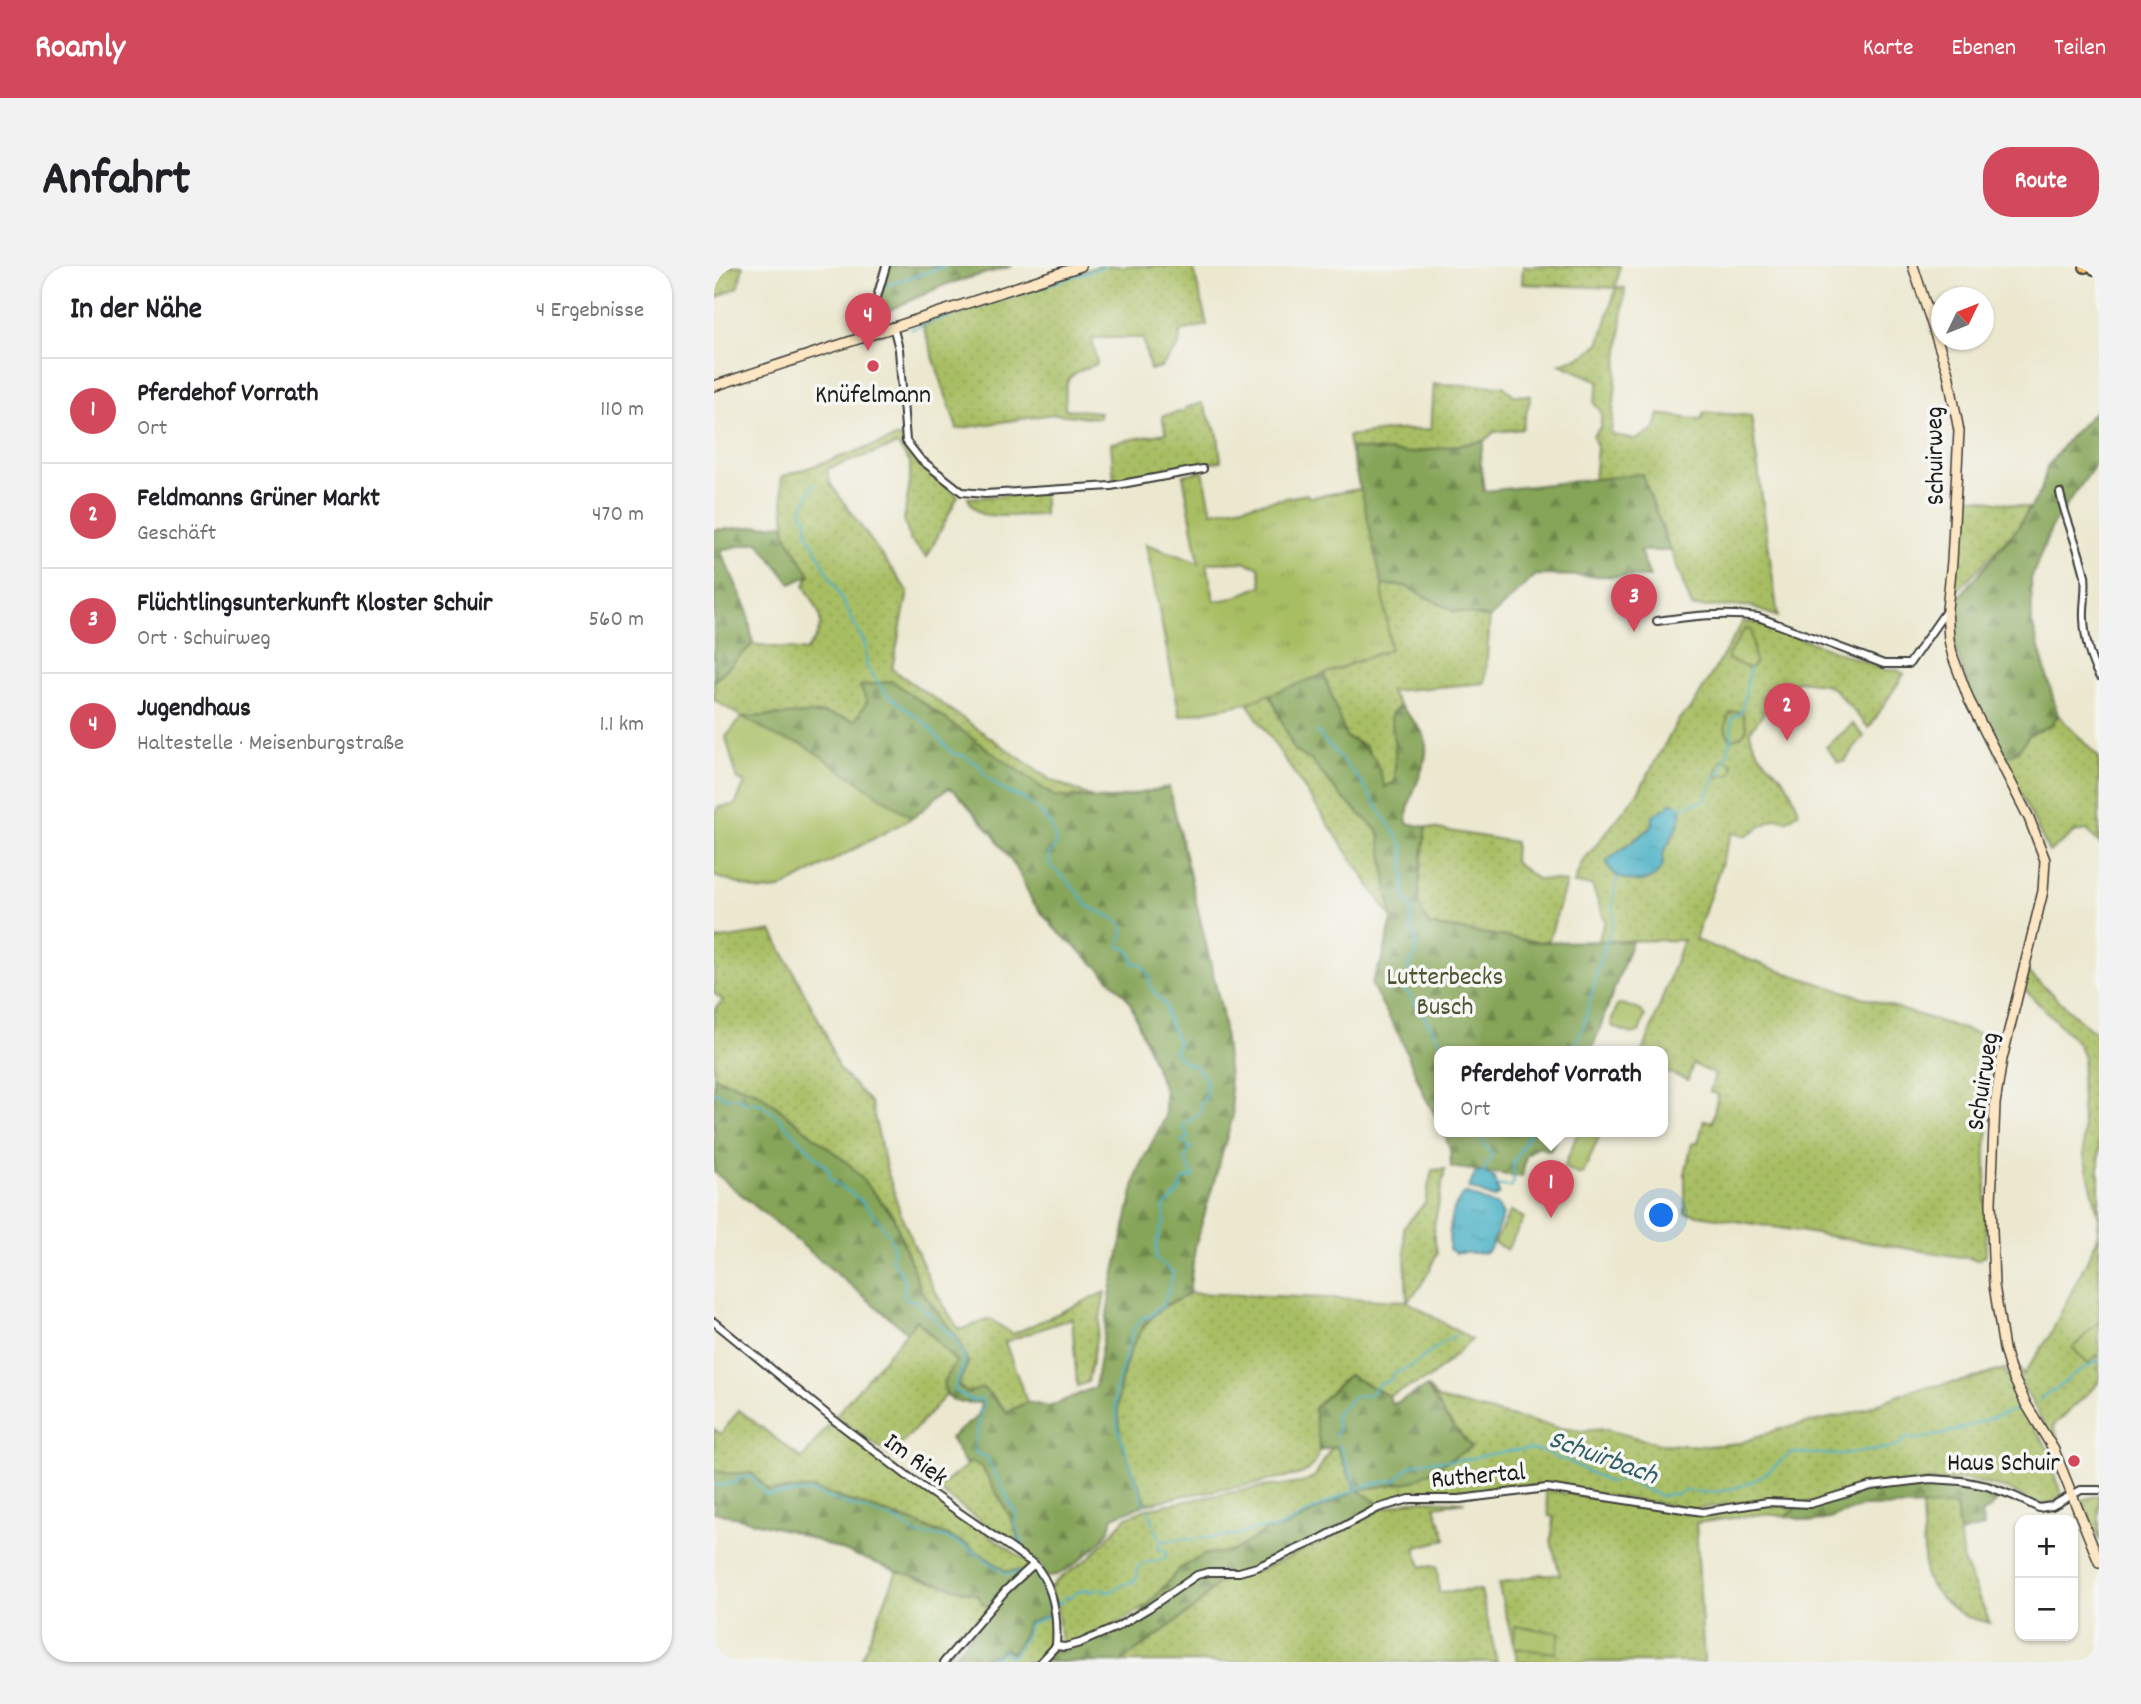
<!DOCTYPE html>
<html lang="de">
<head>
<meta charset="utf-8">
<style>
	:root { --surface:#fff; --page:#f2f2f2; --text:#202124; --muted:#757577; --line:#e0e0e0; --accent:#d1495b }
	body { margin:0; font-family:Dekko,sans-serif; background:var(--page); color:var(--text) }
	.controls { position:absolute; right:21px; bottom:21px; display:grid; overflow:hidden; border-radius:14px; box-shadow:0 2px 5px #0004 }
	.controls button { width:63px; height:63px; display:grid; place-items:center; padding:0; border:0; border-bottom:2px solid var(--line); background:var(--surface); color:var(--text); font:35px sans-serif }
	.compass { position:absolute; left:1217px; top:21px; width:63px; height:63px; border-radius:50%; background:var(--surface); box-shadow:0 2px 5px #0004; rotate:47deg }
	.you { position:absolute; left:948px; top:950px; width:24px; height:24px; margin:-18px; border:5px solid #fff; border-radius:50%; background:#1a73e8; box-shadow:0 0 0 10px #1a73e833 }
	.badge { display:grid; place-items:center; width:46px; height:46px; border-radius:50%; background:var(--accent); color:#fff; font-size:23px; font-weight:700 }
	.pin { position:absolute; translate:-50% -58px; filter:drop-shadow(0 2px 4px #0008) }
	.pin::after { content:''; position:absolute; top:37px; width:24px; height:21px; background:inherit; clip-path:polygon(0 0,100% 0,50% 100%) }
	.popup { position:absolute; left:720px; top:780px; width:234px; height:91px; box-sizing:border-box; display:grid; place-content:center; border-radius:14px; background:var(--surface); filter:drop-shadow(0 2px 5px #0005); font-size:23px; white-space:nowrap; color:var(--muted) }
	.popup b { font-size:26px; color:var(--text) }
	.popup::after { content:''; position:absolute; left:50%; top:100%; margin-left:-14px; border:14px solid transparent; border-top-color:var(--surface) }
	.list { margin:0; padding:0; list-style:none }
	h2 { display:flex; justify-content:space-between; align-items:center; height:91px; margin:0; padding:0 28px; font-size:30px }
	h2 small { font-size:23px; font-weight:400; color:var(--muted) }
	.list li { display:grid; grid-template-columns:46px 1fr auto; gap:21px; align-items:center; box-sizing:border-box; height:105px; padding:0 28px; border-top:2px solid var(--line) }
	.list b { display:block; font-size:26px; white-space:nowrap }
	.list p { margin:0; font-size:23px; white-space:nowrap; color:var(--muted) }
	.list em { font-size:23px; font-style:normal; color:var(--muted) }
	.map { position:relative; flex:none; width:1385px; height:1396px; overflow:hidden; border-radius:28px }
	header { display:flex; align-items:center; gap:42px; box-sizing:border-box; height:98px; padding:0 35px; background:var(--accent); color:#fff }
	header strong { font-size:33px }
	nav { display:flex; gap:38px; margin-inline-start:auto; font-size:24px }
	.intro { display:flex; align-items:center; justify-content:space-between; box-sizing:border-box; height:168px; padding:0 42px }
	h1 { margin:0; font-size:49px }
	.button { padding:18px 32px; border-radius:28px; background:var(--accent); color:#fff; font-size:24px; font-weight:700 }
	main { display:flex; gap:42px; padding:0 42px }
	aside { flex:1; background:var(--surface); border-radius:28px; box-shadow:0 2px 5px #0004 }
	.map>svg:first-child { display:block }
	.grass { fill:url(#grass-dots); stroke:#626d40; stroke-width:2; fill-rule:evenodd }
	.forest { fill:url(#forest-firs); stroke:#51603a; stroke-width:2 }
	.wetland { fill:url(#wetland-marsh); stroke:#626d40; stroke-width:2 }
	.park { fill:url(#park-tufts); stroke:#626d40; stroke-width:2; fill-rule:evenodd }
	.garden { fill:#a8be63; stroke:#626d40; stroke-width:2 }
	.water { fill:url(#water-ripples); stroke:#326671; stroke-width:2 }
	.lines { fill:none; stroke-linecap:round; stroke-linejoin:round }
	.stream { stroke:#48b1c6; stroke-width:2 }
	.street-casing { stroke:#3b3b37; stroke-width:10 }
	.secondary-casing { stroke:#3b3b37; stroke-width:12 }
	.highway-casing { stroke:#3b3b37; stroke-width:14 }
	.street { stroke:#fff; stroke-width:6 }
	.secondary { stroke:#fce6c4; stroke-width:9 }
	.highway { stroke:#f7c06c; stroke-width:10 }
	.poi-dot { fill:#d1495b; stroke:#f6f6f2; stroke-width:2.5 }
	.labels { text-anchor:middle; stroke-width:7; stroke-linejoin:round; paint-order:stroke }
	.poi-label { font-size:26px; fill:#1c1c1c; stroke:#f6f6f2 }
	.street-label { font-size:26px; fill:#1c1c1c; stroke:#f6f6f2 }
	.park-label { font-size:26px; fill:#4d5535; stroke:#f6f6f2 }
	.water-label { font-size:28px; font-style:italic; fill:#305f68; stroke:#f6f6f2 }
</style>
</head>
<body>
<header>
<strong>Roamly</strong>
<nav><a>Karte</a><a>Ebenen</a><a>Teilen</a></nav>
</header>
<div class="intro"><h1>Anfahrt</h1><a class="button">Route</a></div>
<main>
<aside>
<h2>In der Nähe<small>4 Ergebnisse</small></h2>
<ul class="list">
<li><span class="badge">1</span><div><b>Pferdehof Vorrath</b><p>Ort</p></div><em>110 m</em></li>
<li><span class="badge">2</span><div><b>Feldmanns Grüner Markt</b><p>Geschäft</p></div><em>470 m</em></li>
<li><span class="badge">3</span><div><b>Flüchtlingsunterkunft Kloster Schuir</b><p>Ort · Schuirweg</p></div><em>560 m</em></li>
<li><span class="badge">4</span><div><b>Jugendhaus</b><p>Haltestelle · Meisenburgstraße</p></div><em>1.1 km</em></li>
</ul>
</aside>
<div class="map">
<svg width="1385" height="1396" viewBox="0 0 1385 1396">
	<defs>
		<pattern id="grass-dots" width="8" height="8" patternUnits="userSpaceOnUse" patternTransform="scale(1.75)"><rect width="8" height="8" fill="#a8be63"/><path d="M2 2h.1M6 6h.1" fill="none" stroke="#90a355" stroke-width="1.8" stroke-linecap="round"/></pattern>
		<pattern id="forest-firs" width="22" height="20" patternUnits="userSpaceOnUse" patternTransform="scale(1.75)"><rect width="22" height="20" fill="#86a559"/><path d="M5 1l3.5 6h-7zM16 11l3.5 6h-7z" fill="#6d8649"/></pattern>
		<pattern id="wetland-marsh" width="20" height="14" patternUnits="userSpaceOnUse" patternTransform="scale(1.75)"><rect width="20" height="14" fill="#a8be63"/><path d="M1 5h8M5 5V1M11 12h8M15 12V8" fill="none" stroke="#90a355"/></pattern>
		<pattern id="park-tufts" width="24" height="20" patternUnits="userSpaceOnUse" patternTransform="scale(1.75)"><rect width="24" height="20" fill="#a8be63"/><path d="M3 7l-1-3M5 7V3M7 7l1-3M15 17l-1-3M17 17v-4M19 17l1-3" fill="none" stroke="#90a355"/></pattern>
		<pattern id="water-ripples" width="26" height="14" patternUnits="userSpaceOnUse" patternTransform="scale(1.75)"><rect width="26" height="14" fill="#48b1c6"/><path d="M2 4q2-2 4 0t4 0M15 11q2-2 4 0t4 0" fill="none" stroke="#3b8fa0"/></pattern>
	</defs>
	<rect width="100%" height="100%" fill="#f6f6f2"/>
	<filter id="ink" filterUnits="userSpaceOnUse"><feTurbulence type="fractalNoise" baseFrequency=".0143" numOctaves="2"/><feDisplacementMap in="SourceGraphic" scale="14" xChannelSelector="R" yChannelSelector="G"/><feConvolveMatrix kernelMatrix="1 2 1 2 8 2 1 2 1" color-interpolation-filters="sRGB"/></filter>
	<filter id="wash" filterUnits="userSpaceOnUse"><feTurbulence type="fractalNoise" baseFrequency=".00686" numOctaves="4" result="noise"/><feDisplacementMap in="SourceGraphic" scale="28" xChannelSelector="R" yChannelSelector="G"/><feGaussianBlur stdDeviation="1.57" result="paint"/><feColorMatrix in="noise" values="0 0 0 0 0 0 0 0 0 0 0 0 0 0 0 0 0 1.4 0 .05"/><feComposite in="paint" operator="in"/></filter>
	<g filter="url(#wash)">
		<rect width="100%" height="100%" fill="#ece8d0"/>
		<g class="grass">
			<path d="M0,0H29L24,21L0,33Z"/>
			<path d="M384,0H479L493,59L466,65L465,80L447,101L436,104L429,72H378L383,98C351,111 352,108 351,143L386,146L385,152L339,148L243,163L208,57Z"/>
			<path d="M809,0H906L902,21L911,22L897,168L921,174L940,165L945,148L987,154L990,146L1037,150L1064,351L1035,340L978,341L928,208L880,214L883,181L879,170L887,161V146L880,137L885,115L846,98L871,89L886,76L902,22L808,18Z"/>
			<path d="M720,118L789,120L800,129L817,130L808,163L780,166L770,175L695,187L636,182L634,170L679,164L717,163Z"/>
			<path d="M488,137L504,169L507,195L400,217L397,177L452,167L448,150L471,145V142Z"/>
			<path d="M188,170V177L191,184L244,230L213,291L196,274L190,253L196,216V196L183,179L113,203L116,217L194,326L178,403L337,514L378,531H341L178,415L153,436L141,455L110,447L28,451L0,434V415L39,378L92,385C115,358 107,347 90,320L96,309L72,269L67,211Z"/>
			<path d="M330,227V249C315,248 279,253 268,248C261,245 257,239 254,232Z"/>
			<path d="M1252,230L1315,242L1303,263L1240,328Z"/>
			<path d="M668,319L691,320L740,345L776,352L771,417L676,425L686,440L677,448L681,485V516L670,522L652,480L632,471L610,408L676,383Z"/>
			<path d="M1029,356L1049,358L1171,404H1183L1190,408L1155,462L1120,423L1110,418L1084,415L1069,422L1036,465C1039,484 1050,494 1063,506C1073,515 1081,533 1085,546L1072,555L1061,552L1032,570L1018,567L981,674L1069,706L1287,775L1278,823L1272,881V988L1265,994L971,947V908L978,877H984L990,854L998,856L1004,829L996,826L1001,808L979,798L974,814L949,805V786H929L969,674L884,675L891,655L878,619L860,618L867,598L923,528L965,453L978,441ZM966,556L948,589L949,599L893,595L939,560Z"/>
			<path d="M556,428L580,484L599,496L624,527L665,566L678,653L533,437Z"/>
			<path d="M1344,449L1385,492V577L1373,564L1361,566L1335,586L1289,492L1304,485L1315,469L1337,459Z"/>
			<path d="M712,561L801,576L800,596L823,613L841,614L852,617L835,674L825,676L715,659L704,637L706,604Z"/>
			<path d="M58,665L111,766L124,802L157,837L172,901L187,949L218,1020L245,1064L276,1053L299,1068L391,1026L374,1116L363,1120L358,1052L291,1076L313,1136L293,1146L277,1128L253,1127L244,1119V1073L207,1024L179,949L137,900L45,827L0,811V744L9,734L0,727V674Z"/>
			<path d="M1314,706L1376,763L1385,765V1055L1359,1082L1374,1098L1385,1087V1117L1339,1160L1348,1182L1344,1183L1305,1113L1300,1093L1309,1109L1335,1071L1350,1041L1383,974L1385,952L1370,890L1367,812L1370,792L1364,777L1310,723Z"/>
			<path d="M731,903L719,966L723,986L716,1004L704,1024L693,1035L758,1074L716,1112L675,1130L634,1109L600,1142C604,1169 616,1203 579,1210C567,1212 558,1212 547,1217L467,1230L433,1238C425,1218 407,1180 405,1161C400,1121 414,1074 443,1046C451,1037 466,1035 475,1027L693,1035L690,961L711,937L718,904Z"/>
			<path d="M203,1054L242,1096L229,1117L232,1129L177,1190L121,1150Z"/>
			<path d="M1291,1103L1302,1131L1339,1191L1335,1198L1349,1230L1331,1239L1320,1238L1294,1223L1249,1213L1090,1237L1048,1234L980,1243L827,1219L747,1230H695L667,1239L642,1224L571,1261L552,1265L517,1286L492,1288L465,1303L434,1339L401,1359L354,1378L347,1375L343,1343L336,1322L342,1315L376,1291L413,1251L434,1242L547,1221L588,1217L601,1210L616,1184L622,1179L643,1224L700,1215L757,1181L730,1149L713,1121L724,1133L846,1162L868,1165L890,1163L946,1178L993,1180L1026,1177L1065,1163L1140,1147L1198,1124L1253,1114Z"/>
			<path d="M25,1144L88,1193L116,1157L312,1295L315,1300L310,1305H292L250,1277L199,1256L100,1223L55,1225L38,1207H11L0,1204V1163L7,1168Z"/>
			<path d="M257,1196L268,1201L298,1254L309,1285L223,1223Z"/>
			<path d="M831,1224L981,1248L1055,1239L1082,1242L1072,1250L1048,1248L982,1257L990,1396H804L784,1318L828,1308L846,1309L837,1275L840,1251L835,1250Z"/>
			<path d="M1385,1229V1275L1368,1234Z"/>
			<path d="M709,1234L751,1236L721,1240L732,1273L701,1282L707,1301L723,1300L725,1326L767,1324L783,1396H407L483,1340L505,1316L543,1305L616,1272L665,1244L692,1236Z"/>
			<path d="M1208,1239L1242,1240L1249,1295L1276,1357L1253,1351L1240,1343L1227,1332L1211,1311Z"/>
			<path d="M183,1305L264,1329L269,1338L275,1341L228,1396H146Z"/>
			<path d="M337,1342L339,1375L320,1396H266L273,1389L290,1382L297,1387L310,1368L313,1357L332,1350Z"/>
		</g>
		<g class="forest">
			<path d="M175,0H299L233,18L160,51Z"/>
			<path d="M1385,141V194L1339,258L1317,313L1318,357L1344,449L1337,459L1315,469L1304,485L1285,494C1269,450 1231,385 1239,338L1303,263L1327,225L1333,201L1355,172Z"/>
			<path d="M770,175L766,193L770,225L928,208L956,285H926L936,311L822,309L776,352L740,345L691,320L668,319L599,231L646,223L636,182L695,187Z"/>
			<path d="M71,258L72,269L96,309L77,318L44,276L6,284L33,342L39,378L0,415V264Z"/>
			<path d="M610,408L632,471C660,485 662,492 671,521L681,516V485L677,448L686,440C693,448 702,456 708,466C724,494 690,528 693,557L712,561L706,604L704,637L715,659L825,676L918,675L877,786H725V856L711,831L687,773L657,718L669,692L678,653L665,566L624,527L599,496L580,484L556,428Z"/>
			<path d="M178,415L341,531L398,533L455,521L508,746L519,850L481,981L475,1027C466,1035 451,1037 443,1046C414,1074 400,1121 405,1161C407,1180 425,1218 433,1238L399,1251C398,1255 397,1259 396,1263C388,1277 348,1313 332,1311L328,1300L309,1285L298,1254L268,1201L257,1196L252,1199L236,1172L264,1150L267,1137C247,1134 236,1144 229,1117L242,1096L203,1054L193,1066L0,906V811L45,827L137,900L179,950L207,1024L244,1073L254,1097L244,1119L253,1127L269,1122L293,1146L313,1136L335,1141L381,1121L398,1019L424,903L451,852V826L415,734L385,702L341,663L318,635L304,605L277,566L241,525L235,522C220,530 212,544 198,552L88,478L65,472L28,451L110,447L141,454L153,436L146,420Z"/>
			<path d="M730,866H845L836,885L823,880L812,890L808,911L737,901L736,884Z"/>
			<path d="M635,1109L675,1130L678,1139L713,1121L730,1149L757,1181L700,1215L644,1224L667,1239L615,1267L560,1290L538,1302L533,1307L505,1316L483,1340L407,1396H320L339,1375L344,1387L375,1376L425,1350L465,1303L492,1288L517,1286L552,1265L571,1261L642,1224L622,1180L606,1185L600,1142Z"/>
			<path d="M0,1204L11,1207H38L55,1225L100,1223L199,1256L250,1277L292,1305L321,1304L327,1312L337,1342L333,1350L313,1357L310,1368L298,1387L290,1382L283,1389H273L266,1396H234L279,1343L269,1338L264,1329L183,1305L80,1266L0,1246Z"/>
			<path d="M1217,1215L1246,1218L1288,1227L1279,1240L1267,1249L1270,1261L1245,1267L1242,1240L1147,1241L1115,1253L1098,1256L1072,1250L1082,1242L1101,1240L1159,1223Z"/>
		</g>
		<g class="wetland">
			<path d="M1031,363H1037L1041,397L1036,403L1014,393V389Z"/>
			<path d="M1028,445L1033,463L1026,471L1017,473C1009,464 1011,457 1016,447Z"/>
			<path d="M1011,493L1019,498L1018,508L1001,512L1006,496Z"/>
		</g>
		<path class="park" d="M489,205L498,246L593,228L595,231H599L647,223L668,319L676,383L533,437L466,450L432,278L485,297L469,209ZM529,296L545,301L548,320C531,325 518,336 500,334L493,297Z"/>
		<g class="garden">
			<path d="M28,451L65,472L88,478L198,552L66,623L46,625L0,610V554L4,541L21,539L31,517L23,513L12,471Z"/>
			<path d="M1139,458L1150,470L1130,496H1124L1112,481Z"/>
			<path d="M908,738L926,744L931,750L925,766L918,768L899,761L897,756L903,740Z"/>
			<path d="M864,866H887L869,908L865,909L850,901Z"/>
			<path d="M797,945L810,952L793,984L780,977Z"/>
			<path d="M1385,1055V1087L1374,1098L1359,1082Z"/>
			<path d="M801,1360L846,1367L841,1387L800,1382Z"/>
		</g>
		<g class="water">
			<path d="M960,536L968,543C966,559 958,570 951,584C947,590 950,594 948,600C943,615 924,618 911,613C901,610 895,606 893,595L938,561L939,550Z"/>
			<path d="M769,906L780,911L785,928L780,932L755,922L761,907Z"/>
			<path d="M751,927L784,940L789,949L776,983L772,987H741L735,983C735,963 736,941 751,927Z"/>
		</g>
		<g class="lines">
			<g class="stream">
				<path d="M174,19L231,0"/>
				<path d="M197,63L392,0"/>
				<path d="M100,217L87,246L93,253V266L151,378L153,401L172,428L211,457L238,487L251,490L266,500L271,510L291,525L308,532L324,544L337,559L343,578L334,590L337,601C346,606 369,630 373,640L398,651L410,660L406,680L416,685L419,697L427,698L435,709L436,721L452,740V748L465,779L459,785L474,799L481,798L494,818L490,822L493,830L487,837V846L469,860L475,871L468,875L477,881L471,893L480,911L470,913L465,926L450,941L451,955C443,965 442,981 442,993L459,1006C457,1021 453,1026 449,1040L443,1043L436,1051H428L420,1062L401,1127L404,1162L431,1239"/>
				<path d="M603,466L646,514L690,581V629L697,642V665L702,671V689L694,700L697,709L687,721L695,728L734,786"/>
				<path d="M965,541L990,535L1001,512L1008,505L1017,473L1018,453L1028,445L1036,403"/>
				<path d="M858,786L870,759L884,702L900,653L899,635L903,612"/>
				<path d="M0,826L14,832L22,831L33,837L41,836L51,841L63,850L116,905L115,911C121,918 125,920 132,924C148,932 173,962 179,977C181,982 178,989 177,994C185,999 186,1009 192,1016L189,1026L194,1034H200C212,1046 225,1056 236,1069H240C242,1078 248,1083 250,1091C253,1102 241,1114 241,1125L260,1135L265,1132L269,1135L260,1182L264,1189L272,1190L304,1252L300,1255L312,1287"/>
				<path d="M760,866L768,873L778,889L769,906"/>
				<path d="M781,919L797,921L800,915L799,897L816,866"/>
				<path d="M1325,1136L1330,1129L1342,1124L1356,1111L1385,1094"/>
				<path d="M621,1170L624,1160L621,1150L640,1130L655,1129L665,1118L677,1114L680,1107C703,1101 720,1081 741,1069"/>
				<path d="M625,1179L642,1220"/>
				<path d="M0,1218L4,1220L21,1217L27,1211H38L52,1229L97,1226L187,1256L202,1269C240,1266 262,1287 292,1308L308,1306"/>
				<path d="M434,1244L447,1275"/>
				<path d="M323,1309L336,1343"/>
				<path d="M343,1338L348,1336L351,1331H357L363,1326L374,1323L377,1326L389,1322L392,1327C403,1324 408,1316 420,1316L424,1309L422,1306L427,1298L451,1293L453,1286L444,1282L447,1275L518,1270L548,1262L560,1263C604,1245 635,1218 683,1214C689,1206 693,1200 704,1197C719,1193 737,1196 753,1193C779,1188 822,1174 843,1193L852,1194L894,1216L910,1214L949,1231L955,1227L962,1229L971,1224C998,1231 1033,1222 1055,1205C1063,1199 1069,1192 1077,1187L1128,1189L1182,1181L1195,1170L1200,1174L1230,1168L1301,1144"/>
				<path d="M269,1396L279,1390L283,1391L290,1384L293,1390H299L313,1368L314,1359L334,1350L337,1344"/>
			</g>
		</g>
	</g>
	<g filter="url(#ink)">
		<g class="lines">
			<g class="street-casing">
				<g id="street">
					<path d="M179,60L185,83L192,175L206,193L248,226L271,228L397,220L489,203"/>
					<path d="M155,69L157,52L172,0"/>
					<path d="M1346,227C1352,256 1365,281 1371,310C1373,324 1369,339 1370,353C1371,372 1376,394 1385,410"/>
					<path d="M943,355C977,350 1010,346 1044,351L1170,398H1195L1232,345"/>
					<path d="M0,1056L120,1154L204,1218L320,1298C340,1320 344,1351 342,1380"/>
					<path d="M342,1380L351,1381L366,1377L403,1361L435,1342L483,1309L494,1306H525L543,1301L608,1272L664,1242L696,1233H746L833,1222L989,1246L1054,1236L1096,1238L1157,1220L1216,1213L1247,1215L1273,1220L1300,1230L1325,1242L1338,1240L1367,1224H1385"/>
					<path d="M230,1396L292,1324L320,1298"/>
					<path d="M327,1396L342,1380"/>
				</g>
			</g>
			<g class="secondary-casing">
				<g id="secondary">
					<path d="M1199,0L1234,107L1245,165L1238,295L1233,343L1235,374L1239,391L1255,434L1315,552L1331,594L1329,625L1288,793L1281,838L1277,936L1280,1019L1290,1083L1296,1104L1312,1138L1340,1184L1385,1296"/>
					<path d="M0,120L367,0"/>
				</g>
			</g>
			<g class="highway-casing">
				<g id="highway">
					<path d="M1371,1L1372,0"/>
					<path d="M1380,3L1381,0"/>
				</g>
			</g>
			<use href="#street" class="street"/>
			<use href="#secondary" class="secondary"/>
			<use href="#highway" class="highway"/>
		</g>
	</g>
	<g class="poi-dot">
		<circle cx="159" cy="100" r="7"/>
		<circle cx="1360" cy="1195" r="7"/>
	</g>
	<g class="labels">
		<g class="poi-label">
			<text x="159" y="136">Knüfelmann</text>
			<text x="1346" y="1204" text-anchor="end">Haus Schuir</text>
		</g>
		<g class="street-label">
			<text transform="translate(1219 190) rotate(-91)" y="9">Schuirweg</text>
			<text transform="translate(1267 815) rotate(-81)" y="9">Schuirweg</text>
			<text transform="translate(203 1192) rotate(36)" y="9">Im Riek</text>
			<text transform="translate(764 1208) rotate(-5)" y="9">Ruthertal</text>
		</g>
		<g class="park-label">
			<text x="731" y="718">Lutterbecks<tspan x="731" dy="30">Busch</tspan></text>
		</g>
		<g class="water-label">
			<text transform="translate(890 1189) rotate(20)" y="10">Schuirbach</text>
		</g>
	</g>
</svg>
<div class="controls">
<button>+</button>
<button>−</button>
</div>
<svg class="compass" viewBox="-18 -18 36 36"><path d="M0-13l5 13h-10z" fill="#e53935"/><path d="M0 13l5-13h-10z" fill="#757577"/></svg>
<div class="you"></div>
<div class="pin badge" style="left:837px;top:952px">1</div>
<div class="popup"><b>Pferdehof Vorrath</b>Ort</div>
<div class="pin badge" style="left:1073px;top:475px">2</div>
<div class="pin badge" style="left:920px;top:366px">3</div>
<div class="pin badge" style="left:154px;top:85px">4</div>
</div>
</main>
</body>
</html>
